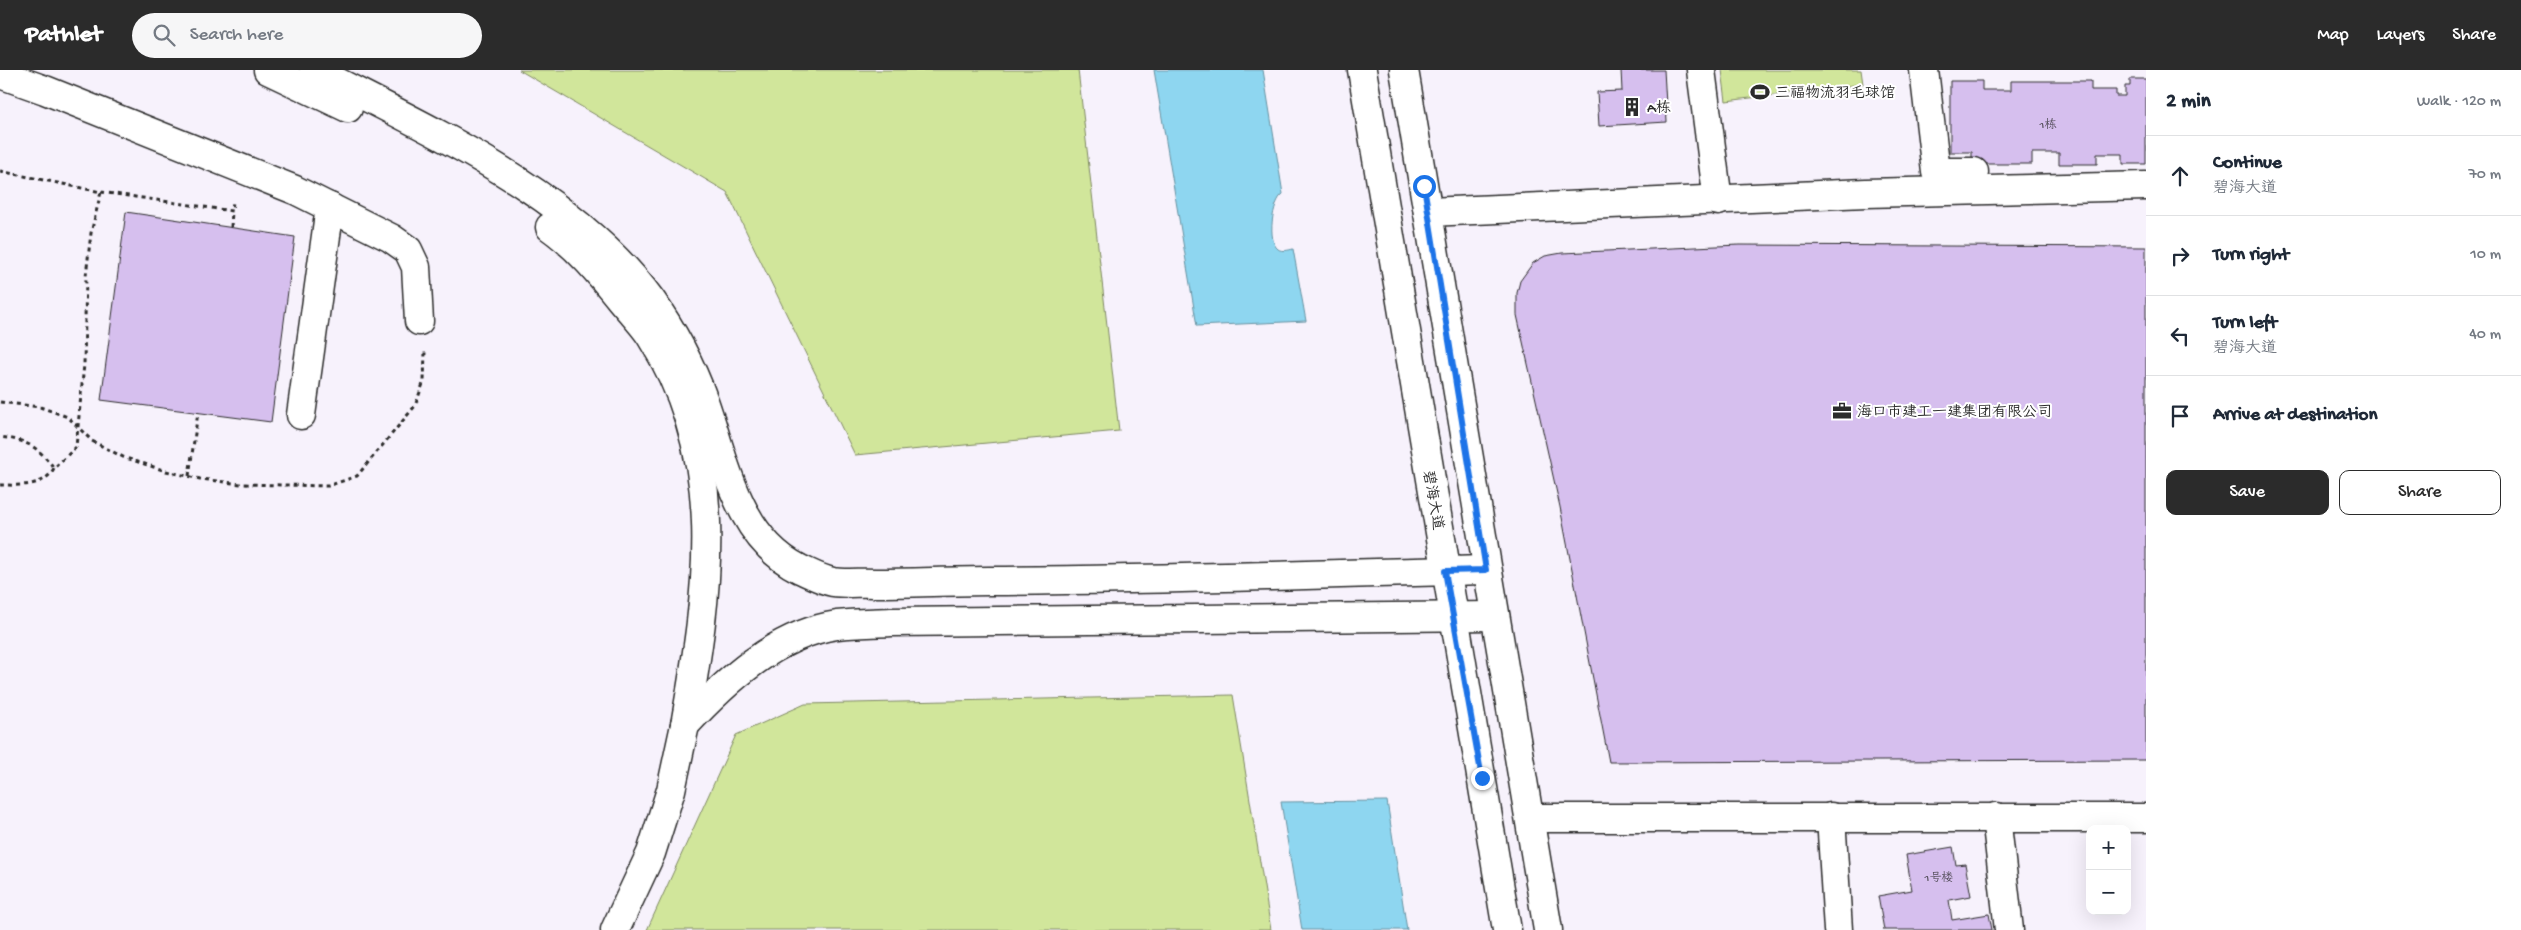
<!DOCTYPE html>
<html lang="en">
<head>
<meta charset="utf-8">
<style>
	:root { --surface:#fff; --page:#f6f6f7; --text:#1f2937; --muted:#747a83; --line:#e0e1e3; --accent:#2b2b2b }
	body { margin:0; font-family:"Gochi Hand","LXGW WenKai TC",sans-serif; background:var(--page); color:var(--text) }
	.controls { position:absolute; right:15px; bottom:15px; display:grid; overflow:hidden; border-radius:10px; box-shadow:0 5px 20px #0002 }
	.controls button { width:45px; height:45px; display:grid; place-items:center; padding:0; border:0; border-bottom:1px solid var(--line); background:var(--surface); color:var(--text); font:25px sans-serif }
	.stop { position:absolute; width:15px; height:15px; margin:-11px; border:4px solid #1a73e8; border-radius:50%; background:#fff }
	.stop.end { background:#1a73e8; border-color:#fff; box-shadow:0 1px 5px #0008 }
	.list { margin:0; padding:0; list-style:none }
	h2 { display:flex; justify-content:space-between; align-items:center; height:65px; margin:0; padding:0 20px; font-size:21px }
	h2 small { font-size:16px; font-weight:400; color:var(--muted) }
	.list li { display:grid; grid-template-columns:32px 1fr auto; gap:15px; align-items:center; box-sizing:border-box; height:80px; padding:0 20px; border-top:1px solid var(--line) }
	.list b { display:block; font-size:19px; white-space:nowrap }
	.list p { margin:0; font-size:16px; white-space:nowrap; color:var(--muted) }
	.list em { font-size:16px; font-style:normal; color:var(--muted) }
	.actions { display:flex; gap:10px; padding:15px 20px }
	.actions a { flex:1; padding:11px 0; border:1px solid var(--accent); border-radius:10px; text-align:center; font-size:18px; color:var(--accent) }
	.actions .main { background:var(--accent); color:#fff }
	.icon { flex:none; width:28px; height:28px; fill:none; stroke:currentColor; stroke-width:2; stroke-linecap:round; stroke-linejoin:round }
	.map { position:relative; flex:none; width:2146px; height:860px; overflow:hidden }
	header { display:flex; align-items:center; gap:30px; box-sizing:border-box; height:70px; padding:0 25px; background:var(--accent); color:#fff }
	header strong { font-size:24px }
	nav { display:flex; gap:28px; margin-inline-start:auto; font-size:18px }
	.search { width:350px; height:45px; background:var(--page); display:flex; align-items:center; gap:12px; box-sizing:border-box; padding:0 18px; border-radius:28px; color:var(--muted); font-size:19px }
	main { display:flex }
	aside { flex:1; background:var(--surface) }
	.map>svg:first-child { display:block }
	.green { fill:#d1e69b; stroke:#7e8863 }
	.water { fill:#8ed6f0; stroke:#6692a1 }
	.building { fill:#d6bfee; stroke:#2b2b2b }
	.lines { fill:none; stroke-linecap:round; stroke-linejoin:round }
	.minor-casing { stroke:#2b2b2b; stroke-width:31 }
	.tertiary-casing { stroke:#2b2b2b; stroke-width:31 }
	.primary-casing { stroke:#2b2b2b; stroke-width:31 }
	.path { stroke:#2b2b2b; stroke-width:3; stroke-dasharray:4 4; stroke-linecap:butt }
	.minor { stroke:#fff; stroke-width:28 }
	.tertiary { stroke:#fff; stroke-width:28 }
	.primary { stroke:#fff; stroke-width:28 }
	.route { stroke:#1a73e8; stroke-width:6 }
	.labels { text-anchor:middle; stroke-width:4; stroke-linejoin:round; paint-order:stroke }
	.number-label { font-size:12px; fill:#56505c }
	.poi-label { font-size:15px; fill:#2b2b2b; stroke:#fff; text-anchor:start }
	.street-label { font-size:15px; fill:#2b2b2b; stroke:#fff }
</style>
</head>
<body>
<header>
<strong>Pathlet</strong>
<div class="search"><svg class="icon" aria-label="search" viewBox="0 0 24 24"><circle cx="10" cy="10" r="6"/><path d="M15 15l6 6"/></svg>Search here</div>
<nav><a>Map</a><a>Layers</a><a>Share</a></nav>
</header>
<main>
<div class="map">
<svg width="2146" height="860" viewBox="0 0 2146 860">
	<rect width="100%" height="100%" fill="#f7f2fc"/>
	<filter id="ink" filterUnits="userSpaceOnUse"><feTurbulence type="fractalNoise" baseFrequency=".02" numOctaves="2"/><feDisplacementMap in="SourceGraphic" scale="10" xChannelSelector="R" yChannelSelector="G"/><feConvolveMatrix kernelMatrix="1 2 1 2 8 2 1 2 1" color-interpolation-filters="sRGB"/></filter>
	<g filter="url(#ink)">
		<g class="green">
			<path d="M519,0H1078L1119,361L855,385L727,122Z"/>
			<path d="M1722,0H1861L1863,14L1726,31Z"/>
			<path d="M1233,625L1271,860H647L736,665L805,634Z"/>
		</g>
		<g class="water">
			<path d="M1154,0H1263L1283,124C1272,131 1267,171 1278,179C1282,182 1289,180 1293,179L1306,251L1197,256Z"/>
			<path d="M1387,731L1407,860H1302L1281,732Z"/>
		</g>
		<g class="building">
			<path d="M1621,0H1664L1667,52L1599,56L1597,22L1622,21Z"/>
			<path d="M2130,9H2146V94H2123V84H2097V94H2059V83H2032V94H1972V82H1950V11H1982V20H2011V11H2091V20H2116V26H2125V16H2130Z"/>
			<path d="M126,142L295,167L271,352L101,330Z"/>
			<path d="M1739,175L2146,177V690L1609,692L1560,437L1517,245V223L1520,211L1533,193L1545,186L1562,183Z"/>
			<path d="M1953,777L1956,795L1965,794L1971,826L1949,830L1952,850L1989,844L1992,860H1884L1878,826L1912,820L1906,785Z"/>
		</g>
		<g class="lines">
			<g class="minor-casing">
				<g id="minor">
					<path d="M1701,0L1718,131"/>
					<path d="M1924,0L1936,102H1974"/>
					<path d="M0,4L45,20L295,120L391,168L408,180L416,197L419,251"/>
					<path d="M1428,142L1866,123L2146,116"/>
					<path d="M301,345L330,137"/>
					<path d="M1831,747L1838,860"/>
					<path d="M1996,747L2009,860"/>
					<path d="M1530,748H2146"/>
					<path d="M615,860L651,783L671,720L685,655"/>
				</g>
			</g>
			<g class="tertiary-casing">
				<g id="tertiary">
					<path d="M268,0L348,38"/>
					<path d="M314,0C429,60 573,123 651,230C673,261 691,295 704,331C725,390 737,468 800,499C809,503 822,510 833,512C846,514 862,512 875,513C913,513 951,511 989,511C1155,510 1320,505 1486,500"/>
					<path d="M550,157C578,177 600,204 621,230C631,242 642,253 650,265C729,389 709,519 685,655"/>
					<path d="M685,655C725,612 776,564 837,555C855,553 873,553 891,552L1495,546"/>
				</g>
			</g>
			<g class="primary-casing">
				<g id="primary">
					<path d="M1362,0L1507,860"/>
					<path d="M1404,0C1453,287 1499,574 1548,860"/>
				</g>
			</g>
			<g class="path">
				<path d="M0,101L101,122L91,163L86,206L84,294L76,377L54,398C38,377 27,370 0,367"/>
				<path d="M101,122L232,141L233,131"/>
				<path d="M231,157L232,141"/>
				<path d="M0,332L40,337L68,347L92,371L123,387L166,401L200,409L241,414L328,416L357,406L415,336L424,311L425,282"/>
				<path d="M189,406L198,342"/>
				<path d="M0,415C20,415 44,418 54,398"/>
			</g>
			<use href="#minor" class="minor"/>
			<use href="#tertiary" class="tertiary"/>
			<use href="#primary" class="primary"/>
		</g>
	</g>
	<g class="lines" filter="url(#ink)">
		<path class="route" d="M1424,116L1486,500L1445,501L1482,708"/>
	</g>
	<defs>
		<g id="stadium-bare" transform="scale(1.5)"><path d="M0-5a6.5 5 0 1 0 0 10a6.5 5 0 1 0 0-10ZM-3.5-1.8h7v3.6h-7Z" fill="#2b2b2b" stroke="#fff" stroke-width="2.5" paint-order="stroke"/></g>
		<g id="building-bare" transform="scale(1.5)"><path d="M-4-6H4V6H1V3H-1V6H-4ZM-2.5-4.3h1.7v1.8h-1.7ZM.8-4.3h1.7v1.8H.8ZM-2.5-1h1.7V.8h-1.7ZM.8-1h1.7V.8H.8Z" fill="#2b2b2b" stroke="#fff" stroke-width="2.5" paint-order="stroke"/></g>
		<g id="office-bare" transform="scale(1.5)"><path d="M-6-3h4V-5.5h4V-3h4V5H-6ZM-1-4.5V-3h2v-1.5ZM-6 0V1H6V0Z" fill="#2b2b2b" stroke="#fff" stroke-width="2.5" paint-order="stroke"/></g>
	</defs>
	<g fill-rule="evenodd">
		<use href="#stadium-bare" x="1760" y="22"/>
		<use href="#building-bare" x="1632" y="37"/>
		<use href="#office-bare" x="1842" y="341"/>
	</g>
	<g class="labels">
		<g class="number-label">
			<text x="2048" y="58">1栋</text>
			<text x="1939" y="811">1号楼</text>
		</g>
		<g class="poi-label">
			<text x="1775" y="27">三福物流羽毛球馆</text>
			<text x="1647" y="42">A栋</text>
			<text x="1857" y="346">海口市建工一建集团有限公司</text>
		</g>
		<g class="street-label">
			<text transform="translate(1434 430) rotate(80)" y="5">碧海大道</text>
		</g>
	</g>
</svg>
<div class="controls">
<button>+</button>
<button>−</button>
</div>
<div class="stop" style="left:1424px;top:116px"></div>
<div class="stop end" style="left:1482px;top:708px"></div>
</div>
<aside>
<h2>2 min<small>Walk · 120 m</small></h2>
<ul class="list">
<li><svg class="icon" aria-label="ahead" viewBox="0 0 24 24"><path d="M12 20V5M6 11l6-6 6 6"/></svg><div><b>Continue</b><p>碧海大道</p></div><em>70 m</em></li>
<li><svg class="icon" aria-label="right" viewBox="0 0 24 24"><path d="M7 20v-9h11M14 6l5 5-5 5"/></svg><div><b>Turn right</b></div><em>10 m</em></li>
<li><svg class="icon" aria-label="left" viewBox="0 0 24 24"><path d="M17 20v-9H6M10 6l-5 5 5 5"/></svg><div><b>Turn left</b><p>碧海大道</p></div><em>40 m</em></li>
<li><svg class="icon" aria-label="arrive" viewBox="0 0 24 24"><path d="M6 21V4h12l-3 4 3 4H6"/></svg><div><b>Arrive at destination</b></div></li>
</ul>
<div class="actions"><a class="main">Save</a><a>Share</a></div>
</aside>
</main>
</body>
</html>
